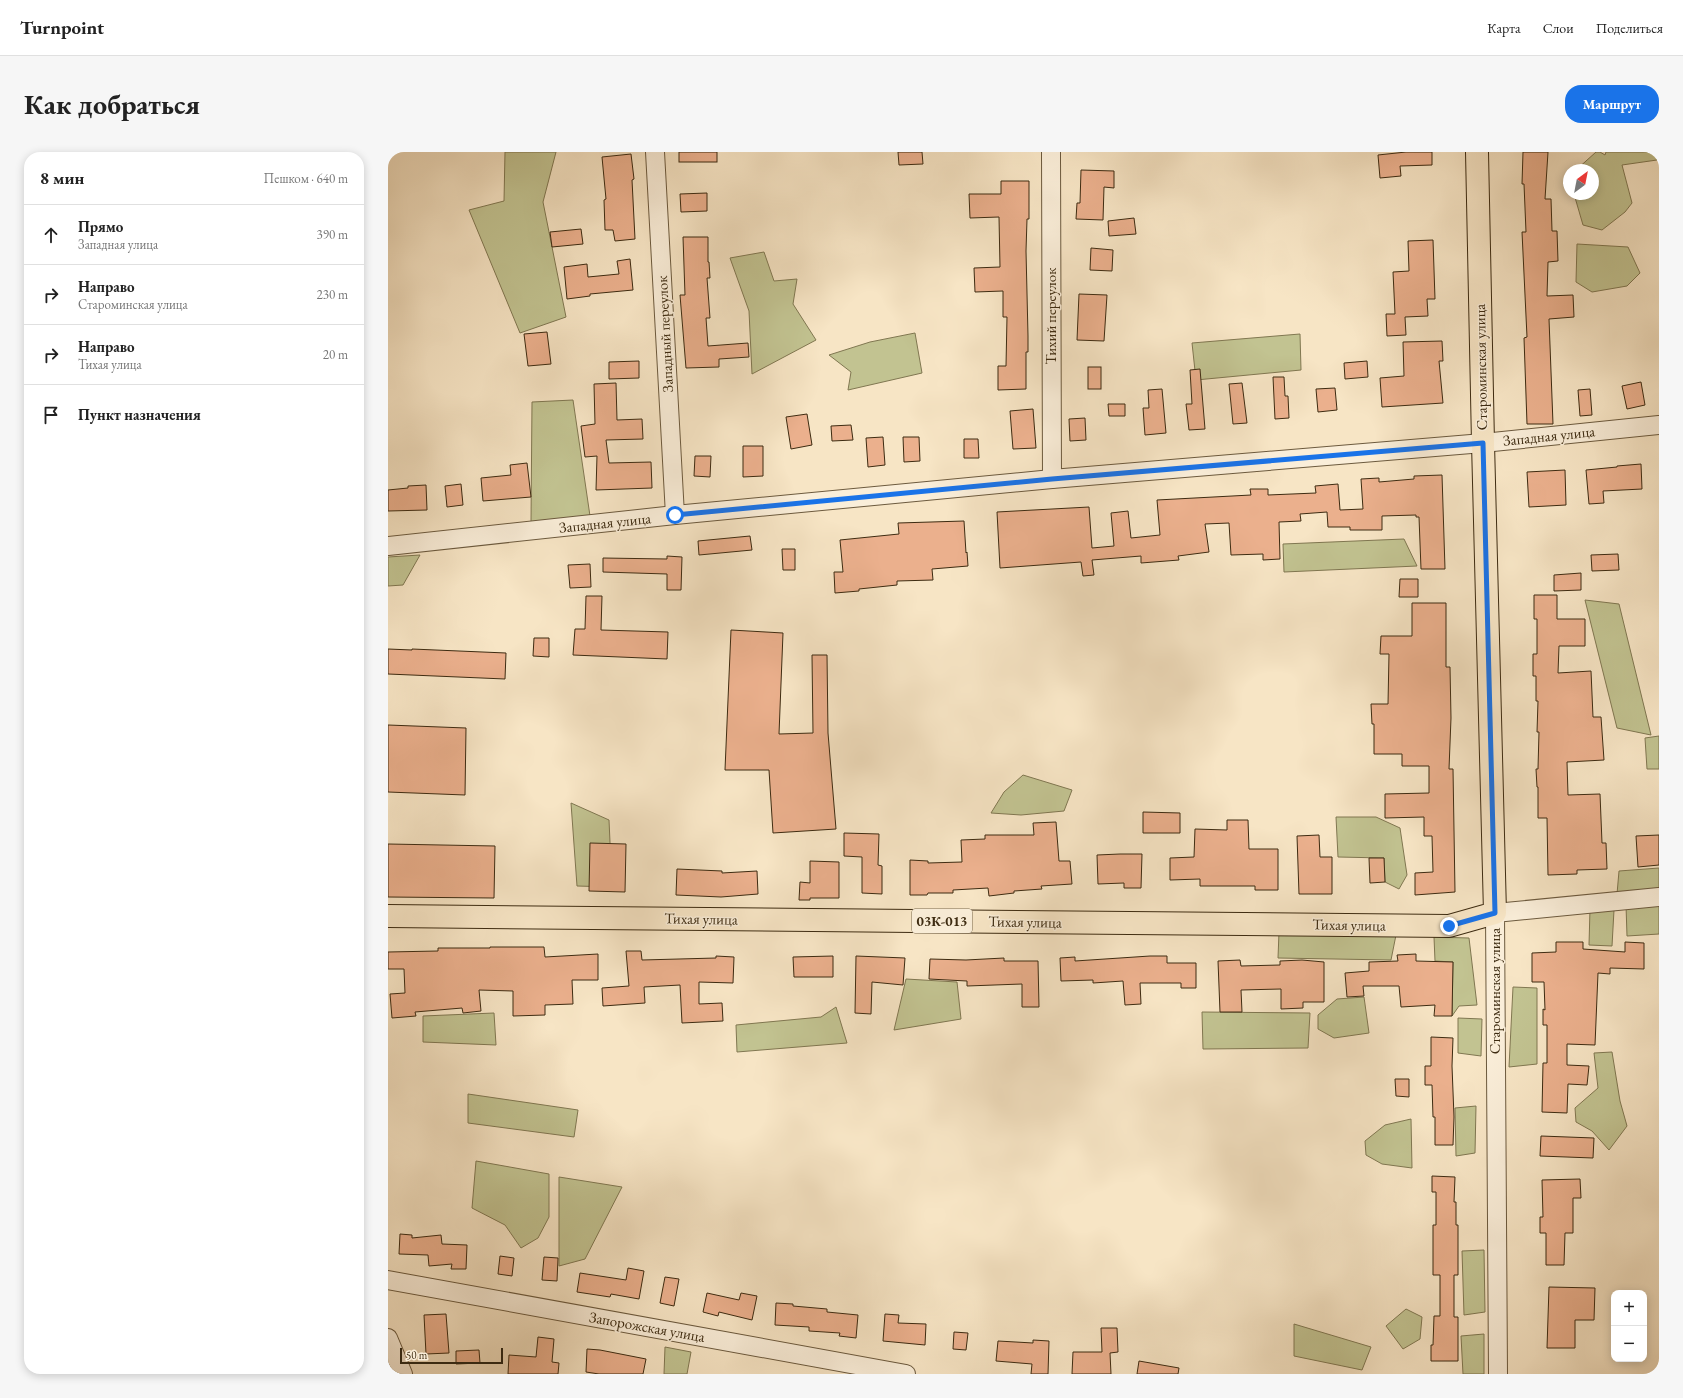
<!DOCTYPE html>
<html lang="ru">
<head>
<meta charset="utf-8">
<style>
	:root { --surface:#fff; --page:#f6f6f6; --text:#222; --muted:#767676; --line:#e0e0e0; --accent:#1a73e8 }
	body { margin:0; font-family:"EB Garamond",serif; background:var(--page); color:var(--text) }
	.controls { position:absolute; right:12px; bottom:12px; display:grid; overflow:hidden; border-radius:8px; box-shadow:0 2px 10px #0003 }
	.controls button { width:36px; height:36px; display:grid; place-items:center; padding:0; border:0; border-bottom:1px solid var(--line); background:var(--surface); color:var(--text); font:20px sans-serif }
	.compass { position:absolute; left:1175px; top:12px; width:36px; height:36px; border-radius:50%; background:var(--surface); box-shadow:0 2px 10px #0003; rotate:32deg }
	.scale { position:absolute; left:12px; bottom:10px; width:103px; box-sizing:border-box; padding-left:4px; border:2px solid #3d2b11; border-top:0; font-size:11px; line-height:14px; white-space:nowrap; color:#3d2b11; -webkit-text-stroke:3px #faeed9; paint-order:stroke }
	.stop { position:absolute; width:12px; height:12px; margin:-9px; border:3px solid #1a73e8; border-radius:50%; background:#fff }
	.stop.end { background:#1a73e8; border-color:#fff; box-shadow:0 1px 4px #0008 }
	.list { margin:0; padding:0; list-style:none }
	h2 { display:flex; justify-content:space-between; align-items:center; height:52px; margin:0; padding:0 16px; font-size:17px }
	h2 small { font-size:13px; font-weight:400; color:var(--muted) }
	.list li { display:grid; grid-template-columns:26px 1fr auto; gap:12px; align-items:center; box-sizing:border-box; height:60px; padding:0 16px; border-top:1px solid var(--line) }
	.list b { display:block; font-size:15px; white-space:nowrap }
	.list p { margin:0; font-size:13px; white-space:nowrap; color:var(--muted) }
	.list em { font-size:13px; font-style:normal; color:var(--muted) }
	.icon { flex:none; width:22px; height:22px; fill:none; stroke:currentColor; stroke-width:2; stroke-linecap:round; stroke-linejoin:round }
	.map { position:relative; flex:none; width:1271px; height:1222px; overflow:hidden; border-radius:16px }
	header { display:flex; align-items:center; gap:24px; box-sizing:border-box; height:56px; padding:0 20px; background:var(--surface); border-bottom:1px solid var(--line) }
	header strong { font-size:19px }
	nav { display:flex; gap:22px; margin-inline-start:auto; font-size:14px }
	.intro { display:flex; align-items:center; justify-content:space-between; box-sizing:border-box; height:96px; padding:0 24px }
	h1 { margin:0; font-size:28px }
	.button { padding:10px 18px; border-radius:16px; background:var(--accent); color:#fff; font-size:14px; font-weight:700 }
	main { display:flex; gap:24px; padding:0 24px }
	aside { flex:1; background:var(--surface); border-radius:16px; box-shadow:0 2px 10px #0003 }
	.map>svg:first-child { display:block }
	.green { fill:#c2c391; stroke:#807751 }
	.building { fill:#ebb08d; stroke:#3d2b11 }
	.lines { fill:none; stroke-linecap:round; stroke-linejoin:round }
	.minor-casing { stroke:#6c5a3e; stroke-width:20 }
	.major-casing { stroke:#3d2b11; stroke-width:24 }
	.minor { stroke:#faeed9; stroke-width:18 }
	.major { stroke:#f7e5c5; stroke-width:22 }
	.route { stroke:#1a73e8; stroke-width:5 }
	.labels { text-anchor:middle; stroke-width:3; stroke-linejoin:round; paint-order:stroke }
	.shield { fill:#faeed9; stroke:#76664d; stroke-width:1 }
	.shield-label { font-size:14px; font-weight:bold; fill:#3d2b11 }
	.street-label { font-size:15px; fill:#3d2b11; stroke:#faeed9 }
</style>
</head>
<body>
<header>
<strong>Turnpoint</strong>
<nav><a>Карта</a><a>Слои</a><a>Поделиться</a></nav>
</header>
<div class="intro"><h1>Как добраться</h1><a class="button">Маршрут</a></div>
<main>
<aside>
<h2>8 мин<small>Пешком · 640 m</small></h2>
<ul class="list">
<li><svg class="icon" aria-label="ahead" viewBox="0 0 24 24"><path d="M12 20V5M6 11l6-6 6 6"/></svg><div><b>Прямо</b><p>Западная улица</p></div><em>390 m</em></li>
<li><svg class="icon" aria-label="right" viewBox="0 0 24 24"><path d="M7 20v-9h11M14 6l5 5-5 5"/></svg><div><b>Направо</b><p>Староминская улица</p></div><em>230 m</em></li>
<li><svg class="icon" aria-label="right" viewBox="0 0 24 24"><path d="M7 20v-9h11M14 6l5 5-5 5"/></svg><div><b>Направо</b><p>Тихая улица</p></div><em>20 m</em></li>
<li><svg class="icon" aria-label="arrive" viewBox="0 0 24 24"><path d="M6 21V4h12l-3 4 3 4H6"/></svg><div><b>Пункт назначения</b></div></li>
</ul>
</aside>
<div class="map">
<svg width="1271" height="1222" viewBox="0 0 1271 1222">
	<rect width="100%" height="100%" fill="#f7e5c5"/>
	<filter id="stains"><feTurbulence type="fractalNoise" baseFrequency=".005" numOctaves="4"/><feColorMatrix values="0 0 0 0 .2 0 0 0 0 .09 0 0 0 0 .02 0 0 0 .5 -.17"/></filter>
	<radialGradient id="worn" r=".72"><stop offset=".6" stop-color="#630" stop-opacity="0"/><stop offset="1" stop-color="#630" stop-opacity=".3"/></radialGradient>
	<g class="green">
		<path d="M117,0H168L155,50L178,165L132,181L81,58L116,49Z"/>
		<path d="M1208,0H1212L1217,3L1218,0H1269V8L1234,13L1244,51L1237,60L1214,78L1195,73L1186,42H1205V18H1188Z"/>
		<path d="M1189,92L1240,95L1252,121L1239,134L1204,140L1188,130Z"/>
		<path d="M376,100L386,129L409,127L405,152L428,188L364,222L361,159L342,106Z"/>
		<path d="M527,181L534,221L460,238L463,220L441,203L482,190Z"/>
		<path d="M912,182L913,218L808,228L804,191Z"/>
		<path d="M185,248L202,364L143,370L144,250Z"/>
		<path d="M1016,387L1029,414L896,420L895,392Z"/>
		<path d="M32,403L15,433L0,434V405Z"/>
		<path d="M1197,448L1231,452L1263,583L1229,576Z"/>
		<path d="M1271,584V617H1259L1257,586Z"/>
		<path d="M635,623L684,638L676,659L633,663L603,661L616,640Z"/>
		<path d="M183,651L221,668L224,735L189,734Z"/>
		<path d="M948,665H988L1012,676L1019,723L1011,737L997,730L996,706L950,705Z"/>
		<path d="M1271,716V739L1229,742L1231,719Z"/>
		<path d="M1271,751V782L1239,784L1238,753Z"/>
		<path d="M1202,757L1226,758L1224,794L1201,793Z"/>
		<path d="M891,780L1008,783L1003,808L890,806Z"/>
		<path d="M1046,785L1081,786L1089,853L1071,854L1064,864L1065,810L1047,809Z"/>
		<path d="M518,827L569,830L573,867L506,878Z"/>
		<path d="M1125,835L1149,836V912L1121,915Z"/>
		<path d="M976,845L981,881L946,886L930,877V863L949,847Z"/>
		<path d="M448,855L459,891L349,900L348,873L433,865Z"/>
		<path d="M814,860L922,861L920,896L815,897Z"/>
		<path d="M106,861L108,893L35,890V864Z"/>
		<path d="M1070,866L1094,867L1093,904L1070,901Z"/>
		<path d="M1224,900L1232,949L1239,974L1221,998L1204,979L1188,970L1187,956L1210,936L1206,901Z"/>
		<path d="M80,942L190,958L186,985L80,971Z"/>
		<path d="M1088,954L1087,1001L1068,1004L1067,956Z"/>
		<path d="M1023,967L1024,1016L994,1012L978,1003L977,989L997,973Z"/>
		<path d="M88,1009L161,1022V1065L150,1086L133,1096L117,1073L84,1056Z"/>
		<path d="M171,1025L234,1035L197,1107L171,1114Z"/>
		<path d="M1096,1098L1097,1160L1076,1163L1074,1099Z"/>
		<path d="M1018,1157L1034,1165L1032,1187L1015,1197L998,1174Z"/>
		<path d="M906,1172L983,1195L974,1218L906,1204Z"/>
		<path d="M1096,1182V1222H1075L1073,1184Z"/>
		<path d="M277,1195L303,1200L299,1222H276Z"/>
	</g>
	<g class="building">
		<rect x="291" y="0" width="38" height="10"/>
		<path d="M510,0H534L535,12L511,13Z"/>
		<path d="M1018,0H1044V13L1012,14L1013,24L992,26L990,3Z"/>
		<path d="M1135,0H1160L1157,47H1163L1164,79H1169L1170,109L1160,110L1159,144L1185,143L1186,165L1161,167L1165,272H1139L1136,186L1139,185L1134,80H1138L1136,32H1134Z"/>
		<path d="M243,2L246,27L244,28L247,87L227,89L225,78H217L216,48L218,47L214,5Z"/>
		<path d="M693,18L726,19V36L716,35L715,68L688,67L689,51H692Z"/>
		<path d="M613,29H641V67H639L638,99L640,184V200H638V237L610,238V214H618L619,165H615V139L587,140L586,116L612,115L611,65L582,66L581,42H613Z"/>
		<path d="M319,41V59L293,60L292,42Z"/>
		<path d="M746,66L748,82L721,84L720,69Z"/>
		<path d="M193,77L195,92L164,95L162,80Z"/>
		<path d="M295,85H320V110H321L322,126H319L322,166H318L320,194L360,191L361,205L331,207V215L298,216L292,143H297Z"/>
		<path d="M1045,88L1047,147H1039L1040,164L1017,165L1018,183L999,184L998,162H1007L1005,120L1021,119L1020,89Z"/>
		<path d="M703,96L725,98L724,119L702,118Z"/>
		<path d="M242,107L245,138L202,142V144L179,147L176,115L199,112L200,125L231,122L229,109Z"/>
		<path d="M691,142L719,143L716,189L689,188Z"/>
		<path d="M159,180L163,212L140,214L136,182Z"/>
		<path d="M1054,189L1055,209H1051L1055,251L994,255L992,226L1016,224L1015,190Z"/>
		<path d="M251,209V226L221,227V210Z"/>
		<path d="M979,209L980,225L957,227L956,211Z"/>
		<rect x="700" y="215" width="13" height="22"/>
		<path d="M812,217L817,277L801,278L798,252H804L802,218Z"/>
		<path d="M885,225H896L897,244H900L901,266L887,267Z"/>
		<path d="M1253,230L1257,253L1239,257L1234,234Z"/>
		<path d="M228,231L229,268L254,267L255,287L218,288L221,311L263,310L264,336L208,338L209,304L197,305L193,274L207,272L206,232Z"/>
		<path d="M854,231L859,271L845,272L841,232Z"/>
		<path d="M947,236L949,258L930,260L928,237Z"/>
		<path d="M774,237L778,281L757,283L755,256H761L760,238Z"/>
		<path d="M1202,237L1204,263L1192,264L1190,238Z"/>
		<path d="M720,252H737V264H721Z"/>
		<path d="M645,257L648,296L625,297L622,259Z"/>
		<path d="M419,262L424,293L403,297L398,265Z"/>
		<path d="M697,266L698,288L682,289L681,267Z"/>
		<path d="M463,273L465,288L444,289L443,274Z"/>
		<path d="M495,285L497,313L480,315L478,286Z"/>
		<path d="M515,285H531L532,309L516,310Z"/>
		<path d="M576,287H590L591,306H576Z"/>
		<path d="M355,294H375V324L355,325Z"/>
		<path d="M307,304H323L322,325L306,324Z"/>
		<path d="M139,311L143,345L95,349L93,326L123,323L122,313Z"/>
		<path d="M1253,312L1254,337L1215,339L1216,351L1201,352L1198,318L1229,315V314Z"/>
		<path d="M1177,318L1178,353L1141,355L1139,320Z"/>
		<path d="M1054,323L1057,417H1033L1031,365H1028V363L994,364V378H962V375H940L939,360L912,362L913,369L891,370L892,407L875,408V402L843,403L841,371L817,372L821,400L790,404L791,408L753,411V404L704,408L706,423L695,424L693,410L612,416L609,360L701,355L704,396L726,394L723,361L740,359L743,386L772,383L769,348L863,343L862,337H880V343L928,341L927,334L950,332L952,358L975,357L973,327L991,326V330L1026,327V324Z"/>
		<path d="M73,332L75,353L59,355L57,334Z"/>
		<path d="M38,333L39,358L0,359V338L20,336V334Z"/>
		<path d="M576,369L578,401L579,400L580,414L544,417L545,428L509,429V433L471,437V439L447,441L446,420H455L452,388L511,382L510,371Z"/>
		<path d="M362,384L364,398L311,403L310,389Z"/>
		<path d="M394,397H407V418H395Z"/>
		<path d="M1230,402L1231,418L1204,419L1203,403Z"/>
		<path d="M279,404L294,405L293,438H279V422L215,420V406L279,407Z"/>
		<path d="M202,412L203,435L182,436L180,413Z"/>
		<path d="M1193,421V438L1166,439V423Z"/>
		<path d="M1012,427H1030V445H1011Z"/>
		<path d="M1146,443H1169V467H1197V494H1171L1170,521L1203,519L1205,565H1213L1216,608L1179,610L1180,643L1212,642L1214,691H1218L1219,717L1189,718V722L1160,723L1159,666H1150V635H1149L1148,617H1150L1151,580H1149L1150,549H1148V524H1145V502H1149V467H1146Z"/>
		<path d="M198,444H214L213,478L280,480L279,507L185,503L187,477H197Z"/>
		<path d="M1024,451H1058V515H1062L1063,566L1061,617H1065L1067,740L1027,743V721L1045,720L1044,684H1036V665L997,666V642L1041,641V614H1014V602H986V572H984L983,552H1000L1001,502H992L993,484H1024Z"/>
		<path d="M343,478L395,481L391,582L425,581L424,503H439L440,581L448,677L385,681L381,618H337Z"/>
		<path d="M146,486H161V505L145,504Z"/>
		<path d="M0,497L24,498V497L118,501L117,527L0,522Z"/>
		<path d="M0,573L78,576L77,643L0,640Z"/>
		<path d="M755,660L792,661V681H755Z"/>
		<path d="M839,668H860L861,697H890V738H867V734H812V727L782,728V706L806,705L807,677L839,678Z"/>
		<path d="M668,670L671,709H682L684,732L653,734L654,737L626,739V741L601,744L600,736L565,738V741H540L539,743H522V708L540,709V711L574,710L573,688L597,687V683H646L645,671Z"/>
		<path d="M456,681L491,682L490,713L494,714V742L474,741V705L456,704Z"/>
		<path d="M931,683L932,705H944V742H911L909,684Z"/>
		<path d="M1271,683V713L1250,715L1248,684Z"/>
		<path d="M202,691L238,692L237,740L201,739Z"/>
		<path d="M0,692L107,694L106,746L0,745Z"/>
		<path d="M732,702H754L753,736H736V731L710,732L709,703Z"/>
		<path d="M981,706H996L997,730L982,731Z"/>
		<path d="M422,709L451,710V746H422V748H411L412,730L422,731Z"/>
		<path d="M289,717L334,719V721L369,719L370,742L333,745L288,743Z"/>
		<path d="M1168,790H1195V797L1237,800V790L1256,791V817L1222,816V822L1210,821L1207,893L1179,892V913L1201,914L1199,933L1180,932L1179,961L1154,960L1155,911H1159V873H1155V857L1157,858L1156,830H1144V801L1168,800Z"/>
		<path d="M102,795H156L157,805L210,802V828H184L185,852L157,853V863L125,864V839L91,838L93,859L75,861L74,856L27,860L28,864L4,866L2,842L17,841L16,817H0V800L50,799V796H102Z"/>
		<path d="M238,799H253L254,808L328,806V804L346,805L345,831L311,830V852L334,851L335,869L294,871L292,833L256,835L257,851L215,854L214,836L241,834Z"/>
		<path d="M1028,802V809L1065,810L1064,864H1046L1047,853L1013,855L1011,834H975L976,844L959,845L957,821L981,819V810L1010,809L1009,803Z"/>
		<path d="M445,804V825H406L405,805Z"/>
		<path d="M468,804L517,806L515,833L484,830L483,862L467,861Z"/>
		<path d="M762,804H779V811H808V836H793V831H752L753,852L737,853L735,829L705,831V828L673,829L672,806L687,805V809Z"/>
		<path d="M616,806V809H650L651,855H634V832L579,834V829L541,827L542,807L578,808Z"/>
		<path d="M852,808L853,814L892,813V809L914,808L936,810V850H915V856L893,857V837L853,838L854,860H832L830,809Z"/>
		<path d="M1043,885L1065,886L1064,914L1066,965L1065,993H1047V965H1045L1044,933H1037V914H1043Z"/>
		<path d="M1007,927H1021V945L1008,944Z"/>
		<path d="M1153,984L1206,986L1205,1006L1152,1004Z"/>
		<path d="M1044,1024L1067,1025L1066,1050H1068V1073H1070V1123H1066V1165H1070V1209H1043V1193H1045L1046,1164H1052V1123H1045V1073H1048V1040H1044Z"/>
		<path d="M1192,1027L1193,1046H1185V1081H1177L1176,1113H1158V1081H1152V1065H1155L1154,1028Z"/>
		<path d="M12,1082L24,1083V1086L53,1083L54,1092L79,1093L78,1117H63L64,1112L41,1114L40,1103L11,1102Z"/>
		<path d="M112,1104L126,1106L124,1124L110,1122Z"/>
		<path d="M156,1105L170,1106L169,1129L154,1128Z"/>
		<path d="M240,1116L256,1119L251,1147L223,1142L222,1145L189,1140L192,1121L238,1128Z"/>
		<path d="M277,1125L291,1127L286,1154L272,1151Z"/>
		<path d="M1161,1135L1207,1136L1206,1168H1187V1196H1159Z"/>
		<path d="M319,1141L351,1148L353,1141L369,1144L364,1168L331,1160L330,1164L315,1160Z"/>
		<path d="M388,1151L405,1152V1154L439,1157V1160L470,1163L468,1186L451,1184L452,1181L421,1179V1175L387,1173Z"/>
		<path d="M58,1162L61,1201L38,1202L36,1163Z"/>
		<path d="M497,1162L511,1163L510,1171L538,1172L537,1193L495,1189Z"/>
		<path d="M713,1176H729L730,1200L722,1201L723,1222H684L685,1200H714Z"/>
		<path d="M566,1180L580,1181L578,1198L565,1197Z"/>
		<path d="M150,1185L166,1187L164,1210L171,1211L170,1222H120L121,1203L148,1205Z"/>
		<path d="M645,1188L661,1189L660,1222H643L644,1212L608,1209L610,1189L645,1191Z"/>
		<path d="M199,1197L212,1198L258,1207L255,1222H211L198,1220Z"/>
		<path d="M91,1198L92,1211L68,1212V1199Z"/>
		<path d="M751,1209L791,1216L790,1222H749Z"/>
	</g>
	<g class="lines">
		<g class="minor-casing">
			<g id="minor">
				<path d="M267,0L287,363"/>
				<path d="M663,0L664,327"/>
				<path d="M0,394L287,363L664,327L1095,291L1271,273"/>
				<path d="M0,1128L518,1222"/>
				<path d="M0,1186L15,1222"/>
				<path d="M1110,1222L1107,761L1271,745"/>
			</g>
		</g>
		<g class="major-casing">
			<path id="major" d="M0,764L1061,774L1107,761L1095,291L1089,0"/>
		</g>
		<use href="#minor" class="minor"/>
		<use href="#major" class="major"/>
	</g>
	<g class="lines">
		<path class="route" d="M287,363L664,327L1095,291L1107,761L1061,774"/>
	</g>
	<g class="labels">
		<rect class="shield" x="524" y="757" width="60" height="24" rx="3"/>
		<g class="shield-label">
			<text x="554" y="774">03К-013</text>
		</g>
		<g class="street-label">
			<text transform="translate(663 164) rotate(-90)" y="5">Тихий переулок</text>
			<text transform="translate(277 182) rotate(-93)" y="5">Западный переулок</text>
			<text transform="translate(1093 215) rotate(-91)" y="5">Староминская улица</text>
			<text transform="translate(1161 284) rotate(-6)" y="5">Западная улица</text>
			<text transform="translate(217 371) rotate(-6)" y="5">Западная улица</text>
			<text transform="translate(313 767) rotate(1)" y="5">Тихая улица</text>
			<text transform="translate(637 770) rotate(1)" y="5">Тихая улица</text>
			<text transform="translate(961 773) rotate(1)" y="5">Тихая улица</text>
			<text transform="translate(1107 839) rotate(-90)" y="5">Староминская улица</text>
			<text transform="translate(259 1175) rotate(10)" y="5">Запорожская улица</text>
		</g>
	</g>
	<rect width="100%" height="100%" filter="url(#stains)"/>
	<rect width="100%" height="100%" fill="url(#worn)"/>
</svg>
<div class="controls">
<button>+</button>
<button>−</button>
</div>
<svg class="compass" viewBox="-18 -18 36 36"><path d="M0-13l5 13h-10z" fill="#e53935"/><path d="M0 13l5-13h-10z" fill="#767676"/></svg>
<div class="scale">50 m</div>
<div class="stop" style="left:287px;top:363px"></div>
<div class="stop end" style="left:1061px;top:774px"></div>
</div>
</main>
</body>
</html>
